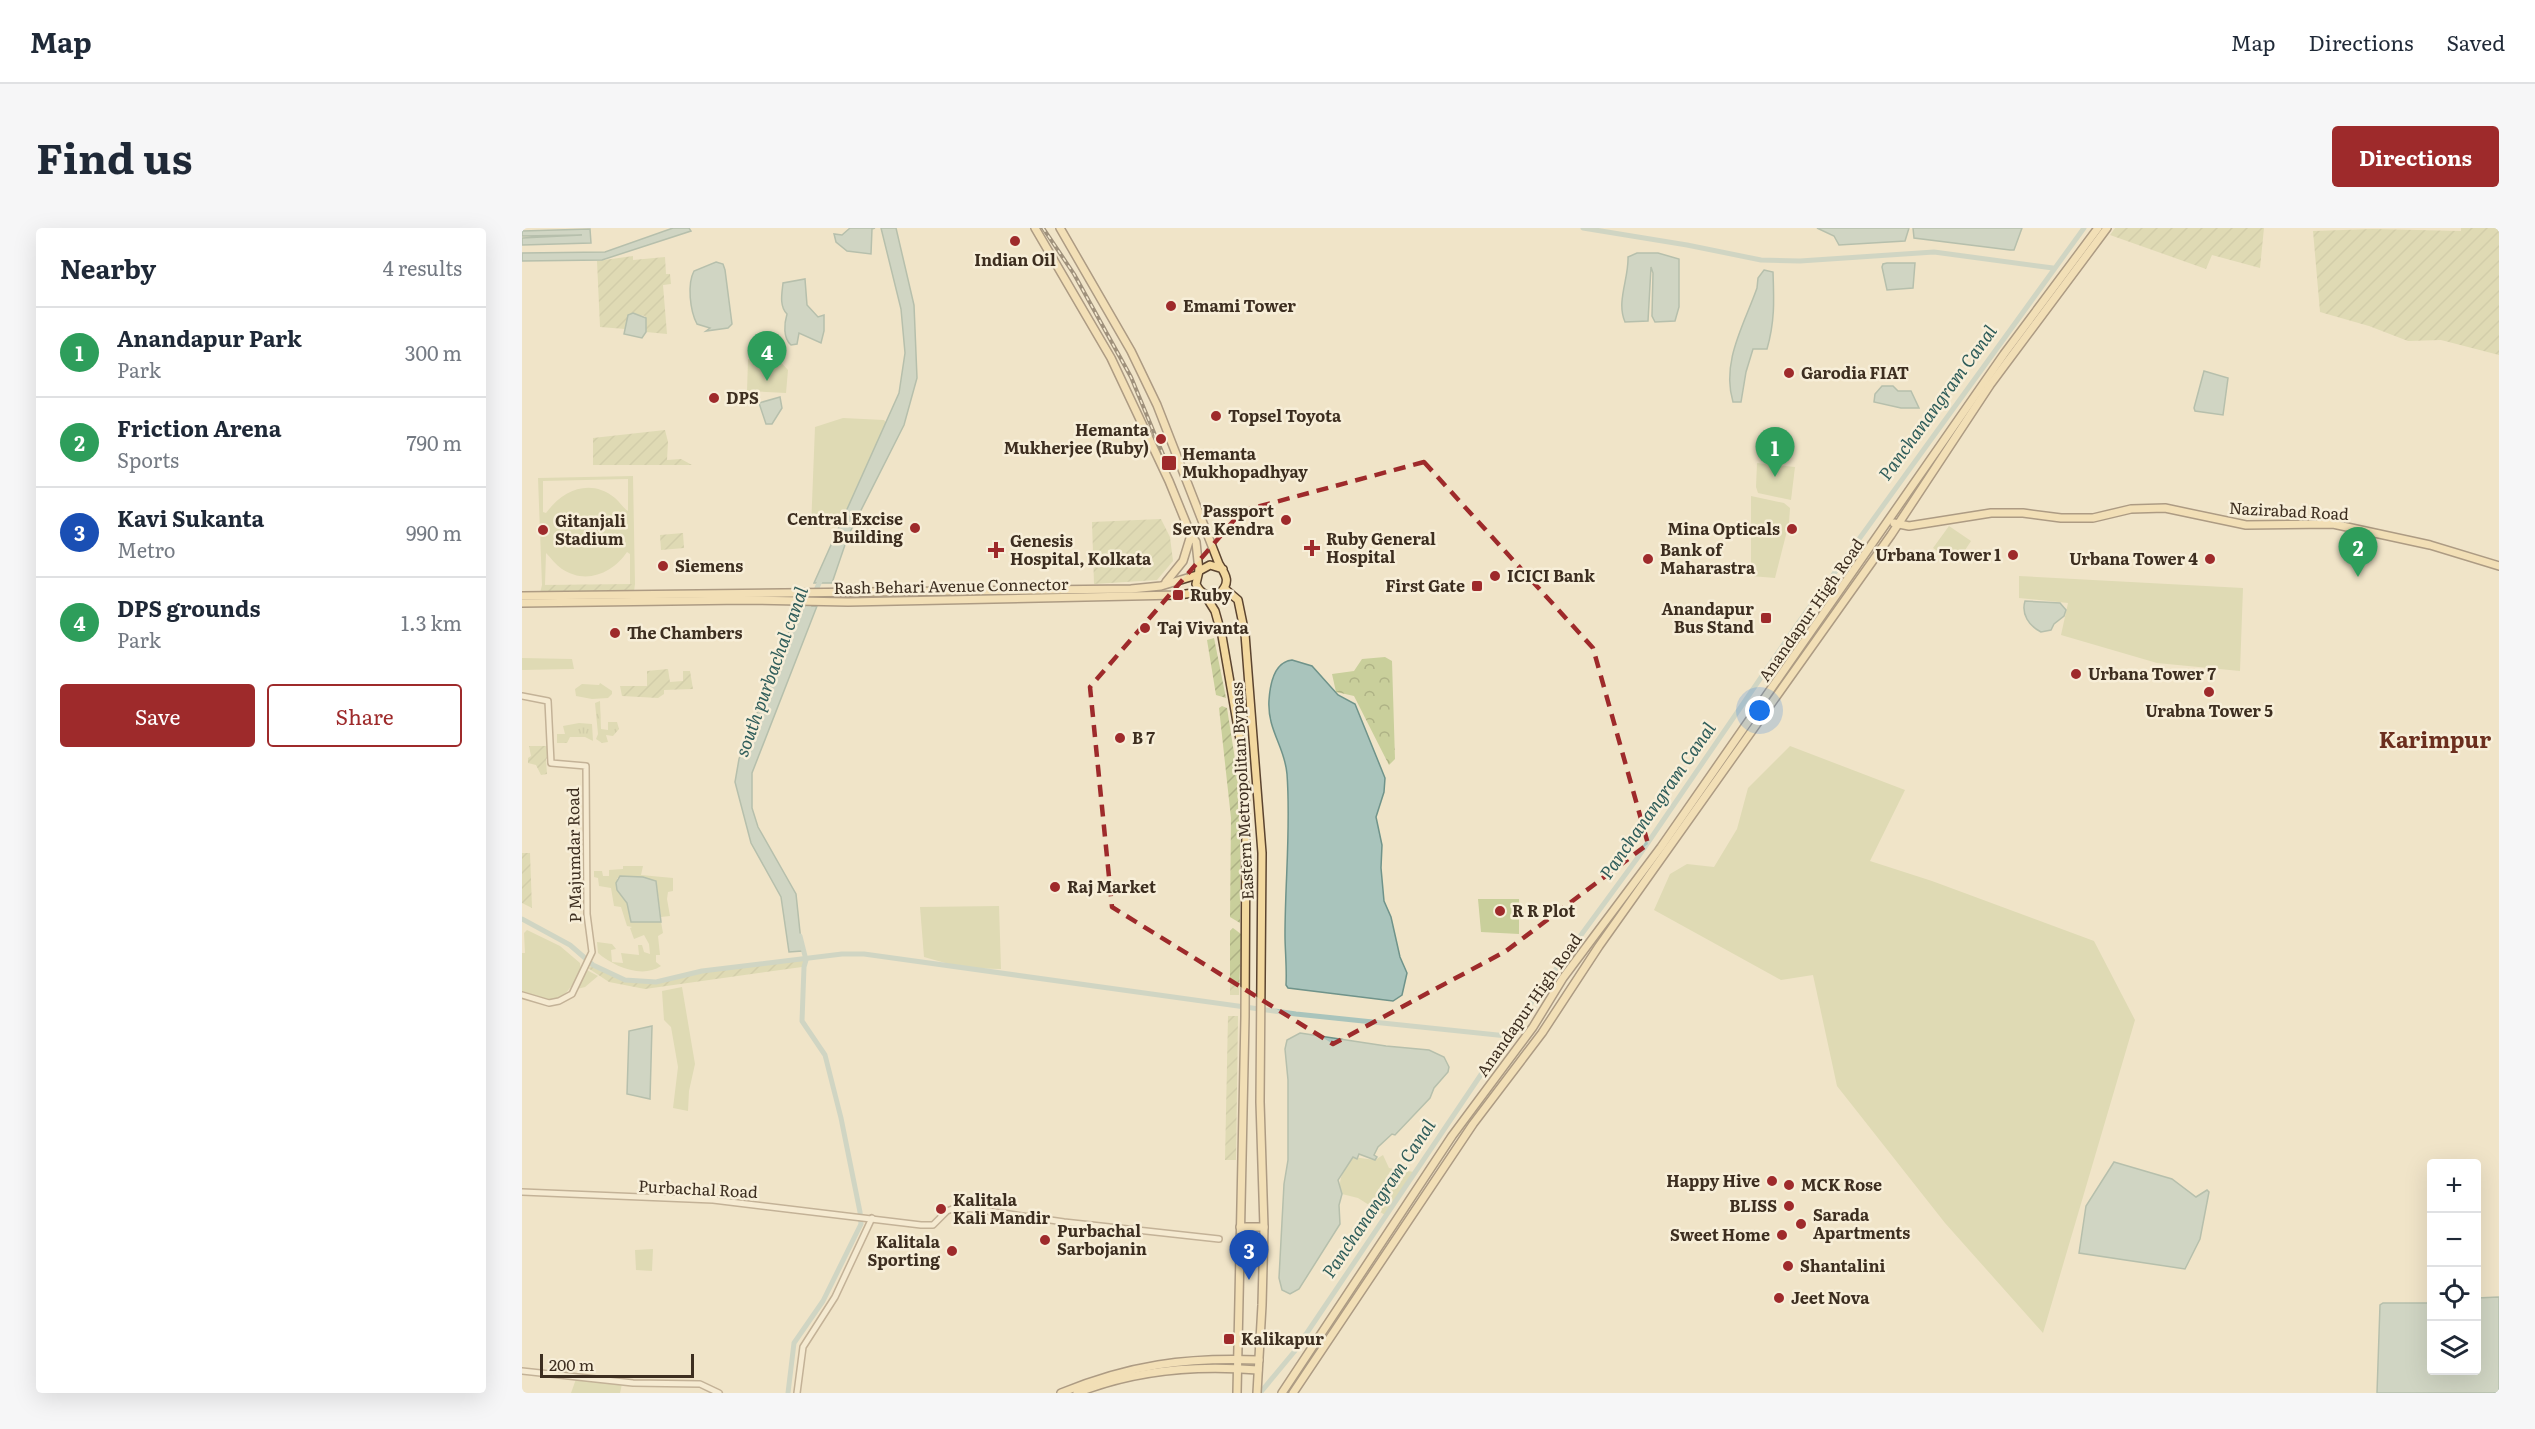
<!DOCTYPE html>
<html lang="en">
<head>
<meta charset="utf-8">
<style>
	:root { --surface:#fff; --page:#f6f6f7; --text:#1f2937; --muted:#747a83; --line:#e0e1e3; --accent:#9e2a2b }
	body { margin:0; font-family:Literata,serif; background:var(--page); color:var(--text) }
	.controls { position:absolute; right:18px; bottom:18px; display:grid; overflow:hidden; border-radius:6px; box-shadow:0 6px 24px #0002 }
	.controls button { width:54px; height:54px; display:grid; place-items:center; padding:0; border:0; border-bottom:2px solid var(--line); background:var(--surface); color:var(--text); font:30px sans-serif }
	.scale { position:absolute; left:18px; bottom:15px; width:154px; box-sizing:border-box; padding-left:6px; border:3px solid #3d2e20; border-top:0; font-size:16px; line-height:21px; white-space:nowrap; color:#3d2e20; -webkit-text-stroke:4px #f7eed8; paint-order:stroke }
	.you { position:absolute; left:1238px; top:483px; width:21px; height:21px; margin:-15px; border:4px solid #fff; border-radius:50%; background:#1a73e8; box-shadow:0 0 0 9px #1a73e833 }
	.badge { display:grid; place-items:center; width:39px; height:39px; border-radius:50%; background:var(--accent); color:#fff; font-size:20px; font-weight:700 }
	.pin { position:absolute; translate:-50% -50px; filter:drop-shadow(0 2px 3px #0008) }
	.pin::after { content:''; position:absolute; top:32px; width:21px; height:18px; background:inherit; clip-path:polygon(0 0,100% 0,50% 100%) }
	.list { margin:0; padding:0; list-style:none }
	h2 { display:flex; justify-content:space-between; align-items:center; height:78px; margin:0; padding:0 24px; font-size:26px }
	h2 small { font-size:20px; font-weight:400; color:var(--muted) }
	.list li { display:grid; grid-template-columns:39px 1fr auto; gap:18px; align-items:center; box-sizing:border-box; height:90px; padding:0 24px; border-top:2px solid var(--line) }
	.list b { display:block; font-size:22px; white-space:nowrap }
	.list p { margin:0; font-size:20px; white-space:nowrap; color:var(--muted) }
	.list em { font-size:20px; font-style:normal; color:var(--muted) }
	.actions { display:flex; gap:12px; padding:18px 24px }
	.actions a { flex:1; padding:14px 0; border:2px solid var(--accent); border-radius:6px; text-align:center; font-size:21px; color:var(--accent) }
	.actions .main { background:var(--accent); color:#fff }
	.icon { flex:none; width:33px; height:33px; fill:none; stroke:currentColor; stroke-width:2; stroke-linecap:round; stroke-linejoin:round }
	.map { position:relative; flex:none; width:1977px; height:1165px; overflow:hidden; border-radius:6px }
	header { display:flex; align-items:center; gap:36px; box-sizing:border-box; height:84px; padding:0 30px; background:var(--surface); border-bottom:2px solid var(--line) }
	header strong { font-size:28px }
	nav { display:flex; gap:33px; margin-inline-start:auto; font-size:21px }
	.intro { display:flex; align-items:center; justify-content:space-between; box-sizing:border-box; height:144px; padding:0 36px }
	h1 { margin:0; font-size:42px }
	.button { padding:15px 27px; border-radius:6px; background:var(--accent); color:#fff; font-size:21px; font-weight:700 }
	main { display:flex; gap:36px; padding:0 36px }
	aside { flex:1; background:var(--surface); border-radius:6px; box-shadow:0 6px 24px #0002 }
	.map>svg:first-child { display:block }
	.grass { fill:url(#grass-tufts) }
	.forest { fill:url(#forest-crowns) }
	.park { fill:#c9cf9b; fill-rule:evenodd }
	.garden { fill:url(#garden-furrows) }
	.water { fill:#a9c4bc; stroke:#6f938a; stroke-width:1.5 }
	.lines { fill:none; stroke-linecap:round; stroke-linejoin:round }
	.canal { stroke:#a9c4bc; stroke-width:5 }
	.minor-casing { stroke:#8d765c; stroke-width:8 }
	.major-casing { stroke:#5b4430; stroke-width:10 }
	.minor { stroke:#faf1dc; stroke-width:5 }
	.major { stroke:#f3d9a0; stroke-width:7 }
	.rail-casing { stroke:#3d2e20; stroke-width:4 }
	.rail { stroke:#f7eed8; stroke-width:1.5; stroke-dasharray:4.5; stroke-linecap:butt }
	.marked { fill:none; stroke:#9e2a2b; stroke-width:4.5; stroke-dasharray:12 8; stroke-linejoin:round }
	.poi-dot { fill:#9e2a2b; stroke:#f7eed8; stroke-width:2 }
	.labels { text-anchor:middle; stroke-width:5; stroke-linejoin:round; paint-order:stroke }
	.poi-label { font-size:16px; font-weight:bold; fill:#3d2e20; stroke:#f7eed8; text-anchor:start }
	.street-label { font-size:16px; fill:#3d2e20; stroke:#f7eed8 }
	.water-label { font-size:18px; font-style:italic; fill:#2f5d5a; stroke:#f7eed8 }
	.district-label { font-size:22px; font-weight:bold; fill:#6b2e1e; stroke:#f7eed8 }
</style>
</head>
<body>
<header>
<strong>Map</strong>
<nav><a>Map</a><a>Directions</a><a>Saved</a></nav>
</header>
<div class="intro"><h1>Find us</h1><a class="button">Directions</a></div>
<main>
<aside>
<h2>Nearby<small>4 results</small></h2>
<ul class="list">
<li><span class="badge" style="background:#2e9e5b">1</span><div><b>Anandapur Park</b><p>Park</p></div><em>300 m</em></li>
<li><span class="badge" style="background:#2e9e5b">2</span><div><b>Friction Arena</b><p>Sports</p></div><em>790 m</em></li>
<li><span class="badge" style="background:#1a4fb4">3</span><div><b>Kavi Sukanta</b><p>Metro</p></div><em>990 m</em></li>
<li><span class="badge" style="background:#2e9e5b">4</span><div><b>DPS grounds</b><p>Park</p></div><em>1.3 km</em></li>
</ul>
<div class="actions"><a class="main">Save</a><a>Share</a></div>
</aside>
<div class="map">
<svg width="1977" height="1165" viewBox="0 0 1977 1165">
	<defs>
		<pattern id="grass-tufts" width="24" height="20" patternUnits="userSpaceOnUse" patternTransform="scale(1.5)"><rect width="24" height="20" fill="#c9cf9b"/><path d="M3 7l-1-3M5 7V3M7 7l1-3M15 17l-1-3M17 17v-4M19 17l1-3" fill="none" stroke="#aeb285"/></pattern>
		<pattern id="forest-crowns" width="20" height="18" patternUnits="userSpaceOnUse" patternTransform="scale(1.5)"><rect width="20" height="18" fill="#c9cf9b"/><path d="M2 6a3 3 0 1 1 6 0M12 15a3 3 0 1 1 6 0" fill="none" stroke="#aeb285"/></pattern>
		<pattern id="garden-furrows" width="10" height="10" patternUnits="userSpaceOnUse" patternTransform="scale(1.5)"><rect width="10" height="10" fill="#c9cf9b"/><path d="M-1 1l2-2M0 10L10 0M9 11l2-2" fill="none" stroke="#aeb285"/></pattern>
	</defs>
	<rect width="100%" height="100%" fill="#f0e4c8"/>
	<g class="grass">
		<path d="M78,473L79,501L86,502V494H95L97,501L91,508L84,507L86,514L80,515L74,511L76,506L73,475Z"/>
		<path d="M57,495L70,496L71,513L63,509H48L45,515H35V506H43L41,498Z"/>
	</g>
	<path class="forest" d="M863,429L870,433L873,531L867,537L832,468L814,464L810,446L832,443L840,431Z"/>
	<g class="park">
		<path d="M226,131H256L266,142L264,165L225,163Z"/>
		<path d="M321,190L362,192L370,203L325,299L289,300L293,199Z"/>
		<path d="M1235,235L1273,239L1269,272L1236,265L1234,259Z"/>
		<path d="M111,248L113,356L20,357L16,250ZM106,251V283C101,280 98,274 93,270C68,250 41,262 24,285L21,284V253ZM105,324L108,326V356L23,357L24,325C29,330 34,337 40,341C64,357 91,345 105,324Z"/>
		<path d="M1229,268L1262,275L1268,280L1267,295L1253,350L1229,348Z"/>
		<path d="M1427,298L1449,313L1434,336L1411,320Z"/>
		<path d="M1497,348L1721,360L1718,443L1635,435L1539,407L1546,375L1497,370Z"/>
		<path d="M0,430L50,431L52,441L0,442Z"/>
		<path d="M78,455L90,463V466L86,470L70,471L54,468L53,461L60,456L77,457Z"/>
		<path d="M1268,518L1383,562L1348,633L1410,653L1572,713L1613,792L1521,1105L1423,995L1315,858L1291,747L1259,752L1132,682L1148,646L1165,636L1192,639L1215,601L1226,560Z"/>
		<path d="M101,638H121L119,647L151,650V663L146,664L145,671L148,688L139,689L134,653L111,649L95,650L98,664L105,675L109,694H139L141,705L136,708L138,727H134V734L139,738C120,751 91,738 76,725L75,714L90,716L94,721L89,722L90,734L101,735L99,725L117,727L116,717H120L122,724L128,726L127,716L122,707L112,711L108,700L110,699L105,698L99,679L92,678L89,660L77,658L76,650L72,649V643H80L81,648H87V642L101,641Z"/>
		<path d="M956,671H997V706L959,704Z"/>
		<path d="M477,678L479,741L441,740L402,729L398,679Z"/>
		<path d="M5,702L38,718L58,735L59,743L61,740L76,748L63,759L55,761L56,748C39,776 30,778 0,765V725H3L2,705Z"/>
		<path d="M160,759L173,836L167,863L166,883L151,880L156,839L149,799L142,792L140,763Z"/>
		<path d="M861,927L867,940L892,944L863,987L836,970L820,966C814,951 823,941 831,929L853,932Z"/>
		<path d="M131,1021L130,1043L114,1042L113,1022Z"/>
		<path d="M54,1151L100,1156L98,1165H49Z"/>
	</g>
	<g class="garden">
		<path d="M1593,0H1742L1738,40L1690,27L1684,41L1588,7Z"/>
		<path d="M1939,0H1977V127L1919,112L1886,113L1847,98L1798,84L1791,3L1851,1L1939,3Z"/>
		<path d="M111,28V32L143,29L144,46H148L149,56L141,57L145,106L124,104L123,88L112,86L104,96L103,101L78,99L75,33Z"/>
		<path d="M143,202L146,214L145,232L159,231L170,237H71V210Z"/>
		<path d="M639,291L648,309L651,333L635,352L572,356L570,294Z"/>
		<path d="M161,305L162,320L139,322L138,307Z"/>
		<path d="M113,356L112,363L18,365L20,357Z"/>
		<path d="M692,410L704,470L694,467L685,412Z"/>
		<path d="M146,441L148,454L161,453V443H168L171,461L142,462V466L136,470L100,468L98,458H125V443Z"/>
		<path d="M700,478L705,480L715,544L718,602V695L708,689L709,590L697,480Z"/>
		<path d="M7,518H25L28,528L24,531L25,546L19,547L14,537L6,535V530L9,528Z"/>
		<path d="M0,625H8L10,680L0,675Z"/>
		<path d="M711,700L719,706L717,767H708V703Z"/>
		<path d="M284,732L280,739L123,761L87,754L66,740L71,737L103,752L134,754L180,743Z"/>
		<path d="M706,788H716L714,932H703Z"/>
	</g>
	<g class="water">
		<path d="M151,0H167L169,3L80,32L0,33V25L83,24Z"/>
		<path d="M328,0H353L350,1L349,26L325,23L314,14L312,6L320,7Z"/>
		<path d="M359,0H374L392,77L395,150L382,197L326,308L310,355H292L377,165L383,125L379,81Z"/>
		<path d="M1295,0H1387L1383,13L1317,17L1312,8Z"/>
		<path d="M1391,0H1500L1492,22H1488L1392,10Z"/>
		<path d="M68,1L69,15L0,17V10L60,7L0,8V3Z"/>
		<path d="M1115,25H1136L1157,31V79L1153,93L1133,94L1130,88L1131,45L1129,39L1126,93L1103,94C1094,74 1107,50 1106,29Z"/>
		<path d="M194,34L201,36L203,42L210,96L206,100L184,103L188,100L175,96C168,83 165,56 172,43Z"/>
		<path d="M1365,35H1393L1391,60L1365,62L1360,39L1361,36Z"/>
		<path d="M1242,42L1251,44C1252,72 1253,93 1245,121H1231L1224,144L1219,174H1211C1199,134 1222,97 1235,60L1236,50Z"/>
		<path d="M283,51L285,77L296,89L302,87V103L299,115L277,105L275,116L269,117C261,110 262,96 265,86C257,78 260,65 261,55Z"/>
		<path d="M111,85L124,90V104L120,110L102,106L106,87Z"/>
		<path d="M1682,143L1706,150L1701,187L1673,183L1672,180Z"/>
		<path d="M1360,158H1371L1376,163H1389L1397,180H1379L1352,174L1353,166Z"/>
		<path d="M258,169L260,180L250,196H244L237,175Z"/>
		<path d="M1503,373L1538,375L1544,382L1542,388L1532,396L1529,402L1519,404C1507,398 1499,386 1503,373Z"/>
		<path d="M295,378L230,545V580L236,599L274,666L280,723L267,724L259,669L229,615L213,554L217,531L277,379Z"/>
		<path d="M770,432L790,438L816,467L833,476L863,550L862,564L854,589L860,617L859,640L862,673L869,689L878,729L885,745L880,767L871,773L766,760L764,757C765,740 763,723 763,707C763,653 769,600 765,546C763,519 745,502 747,472C748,457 752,434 770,432Z"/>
		<path d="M98,648L121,649L134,653L139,694H109L105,675L95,662L94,655Z"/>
		<path d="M130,798L128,871L105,866L107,803Z"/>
		<path d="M778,805L864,818L907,822L922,829L927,839L926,844L912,860L908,870L873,907L870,906L856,919L852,927L855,929L853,932L837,926L835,931L831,929L816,952L820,966L817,977L818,996L777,1061L768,1066L760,1062L757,1050L762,956L766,932V852L763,821L765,812Z"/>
		<path d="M1592,934L1650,951L1674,969L1685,962L1687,964L1678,1011L1663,1041L1557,1025L1564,978Z"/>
		<path d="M1977,1069V1165H1855L1858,1077L1861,1075H1909L1910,1142H1954L1955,1070Z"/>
	</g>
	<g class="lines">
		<g class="canal">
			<path d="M1061,0L1165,17L1239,32L1278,33L1412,24L1531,40"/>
			<path d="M284,384L299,351"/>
			<path d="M0,691L48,717L71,737L103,752L134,754L180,743L320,726H342L774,786L985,808"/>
			<path d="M266,1165L272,1115L301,1073L339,996L338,984L319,890L303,827L280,793L282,739L284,732L278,708"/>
			<path d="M738,1165L772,1124L985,808L1114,632L1277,394L1562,0"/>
		</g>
		<g class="minor-casing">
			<g id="minor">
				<path d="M0,468L26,473L29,535L64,538L65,686L70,724L50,766L37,773L27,775L0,767"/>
				<path d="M0,964L191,972L399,997H411L425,983L433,980L452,981L542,994L697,1011"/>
				<path d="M0,1143L111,1155L178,1156L197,1165"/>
				<path d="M275,1165L281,1119L313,1069L350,990"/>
			</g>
		</g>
		<g class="major-casing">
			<g id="major">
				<path d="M513,0L589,130L647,253L669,307L674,314L677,343"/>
				<path d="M538,0L609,123L635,177L697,336C704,347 709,354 698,365C688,370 679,367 674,356L677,343L688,337L701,341"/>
				<path d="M1372,295L1387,298L1469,285H1501L1539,290H1571L1609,281L1643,280L1724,297L1811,296L1908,317L1977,338"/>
				<path d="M644,354L661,333L669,307"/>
				<path d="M703,361L716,372L723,406L740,625L738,874L742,999L740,1077L735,1165"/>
				<path d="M683,367L693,383L700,408L721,529L724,589L723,789L715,1165"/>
				<path d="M0,368L609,361L639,358L675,347"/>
				<path d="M0,375L223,372L326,374L656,367L679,364"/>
				<path d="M718,999H742"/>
				<path d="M539,1165C607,1137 664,1129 737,1132"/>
				<path d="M555,1165C612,1142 676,1137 736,1142"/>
				<path d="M760,1165L930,908L1011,799L1041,750L1139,619L1482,126L1576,0"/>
				<path d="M771,1165L951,896L1020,805L1077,718L1369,307L1468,157L1585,0"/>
			</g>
		</g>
		<use href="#minor" class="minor"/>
		<use href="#major" class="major"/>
		<g class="rail-casing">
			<path id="rail" d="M521,0L552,46L609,149L645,236"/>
		</g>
		<use href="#rail" class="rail"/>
	</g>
	<path d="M0 0H1977V1165H0ZM902,234L1071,420L1126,616L984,723L811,816L590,679L568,459L720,283Z" fill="#f0e4c8" fill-opacity=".55" fill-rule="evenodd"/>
	<path class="marked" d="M902,234L1071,420L1126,616L984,723L811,816L590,679L568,459L720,283Z"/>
	<g class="poi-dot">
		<circle cx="493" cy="13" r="6"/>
		<circle cx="649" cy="78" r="6"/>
		<circle cx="1267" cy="145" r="6"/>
		<circle cx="192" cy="170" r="6"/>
		<circle cx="694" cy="188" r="6"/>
		<circle cx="639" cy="211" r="6"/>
		<rect x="639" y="227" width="16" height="16" rx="3"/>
		<circle cx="764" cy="292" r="6"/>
		<circle cx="393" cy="300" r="6"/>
		<circle cx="1270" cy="301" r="6"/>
		<circle cx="21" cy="302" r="6"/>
		<path d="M787 311h6v6h6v6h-6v6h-6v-6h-6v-6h6z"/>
		<path d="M471 313h6v6h6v6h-6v6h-6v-6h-6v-6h6z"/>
		<circle cx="1491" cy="327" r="6"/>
		<circle cx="1126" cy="331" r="6"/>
		<circle cx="1688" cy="331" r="6"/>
		<circle cx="141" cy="338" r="6"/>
		<circle cx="973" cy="348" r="6"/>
		<rect x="949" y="352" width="12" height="12" rx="3"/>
		<rect x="650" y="361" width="12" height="12" rx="3"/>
		<rect x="1238" y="384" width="12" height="12" rx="3"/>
		<circle cx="623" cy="400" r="6"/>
		<circle cx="93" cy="405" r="6"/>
		<circle cx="1554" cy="446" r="6"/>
		<circle cx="1687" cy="464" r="6"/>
		<circle cx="598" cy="510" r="6"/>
		<circle cx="533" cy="659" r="6"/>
		<circle cx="978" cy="683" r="6"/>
		<circle cx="1250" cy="953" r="6"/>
		<circle cx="1267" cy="957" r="6"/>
		<circle cx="1267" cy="978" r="6"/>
		<circle cx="419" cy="981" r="6"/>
		<circle cx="1279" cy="996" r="6"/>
		<circle cx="1260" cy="1007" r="6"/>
		<circle cx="523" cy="1012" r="6"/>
		<circle cx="430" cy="1023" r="6"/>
		<circle cx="1266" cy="1038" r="6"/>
		<circle cx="1257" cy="1070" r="6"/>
		<rect x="701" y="1105" width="12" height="12" rx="3"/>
	</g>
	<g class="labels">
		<g class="poi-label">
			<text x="493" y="38" text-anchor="middle">Indian Oil</text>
			<text x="661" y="84">Emami Tower</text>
			<text x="1279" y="151">Garodia FIAT</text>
			<text x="204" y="176">DPS</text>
			<text x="706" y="194">Topsel Toyota</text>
			<text x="627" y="208" text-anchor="end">Hemanta<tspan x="627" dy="18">Mukherjee (Ruby)</tspan></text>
			<text x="660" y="232">Hemanta<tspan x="660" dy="18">Mukhopadhyay</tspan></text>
			<text x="752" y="289" text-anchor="end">Passport<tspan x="752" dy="18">Seva Kendra</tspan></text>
			<text x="381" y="297" text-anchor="end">Central Excise<tspan x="381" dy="18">Building</tspan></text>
			<text x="33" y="299">Gitanjali<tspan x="33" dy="18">Stadium</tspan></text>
			<text x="1258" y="307" text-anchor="end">Mina Opticals</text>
			<text x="804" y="317">Ruby General<tspan x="804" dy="18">Hospital</tspan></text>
			<text x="488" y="319">Genesis<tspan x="488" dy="18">Hospital, Kolkata</tspan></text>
			<text x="1138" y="328">Bank of<tspan x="1138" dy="18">Maharastra</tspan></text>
			<text x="1479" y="333" text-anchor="end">Urbana Tower 1</text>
			<text x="1676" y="337" text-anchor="end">Urbana Tower 4</text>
			<text x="153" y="344">Siemens</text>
			<text x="985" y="354">ICICI Bank</text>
			<text x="943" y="364" text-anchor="end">First Gate</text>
			<text x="668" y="373">Ruby</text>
			<text x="1232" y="387" text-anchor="end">Anandapur<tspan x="1232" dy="18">Bus Stand</tspan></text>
			<text x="635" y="406">Taj Vivanta</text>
			<text x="105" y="411">The Chambers</text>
			<text x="1566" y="452">Urbana Tower 7</text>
			<text x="1687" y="489" text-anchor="middle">Urabna Tower 5</text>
			<text x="610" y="516">B 7</text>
			<text x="545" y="665">Raj Market</text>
			<text x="990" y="689">R R Plot</text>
			<text x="1238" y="959" text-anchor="end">Happy Hive</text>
			<text x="1279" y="963">MCK Rose</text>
			<text x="431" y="978">Kalitala<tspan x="431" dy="18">Kali Mandir</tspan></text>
			<text x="1255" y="984" text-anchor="end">BLISS</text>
			<text x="1291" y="993">Sarada<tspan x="1291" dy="18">Apartments</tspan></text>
			<text x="535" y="1009">Purbachal<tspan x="535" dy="18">Sarbojanin</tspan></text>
			<text x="1248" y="1013" text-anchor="end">Sweet Home</text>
			<text x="418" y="1020" text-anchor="end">Kalitala<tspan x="418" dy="18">Sporting</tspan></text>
			<text x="1278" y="1044">Shantalini</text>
			<text x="1269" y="1076">Jeet Nova</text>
			<text x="719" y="1117">Kalikapur</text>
		</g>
		<g class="street-label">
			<text transform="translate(1767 283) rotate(3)" y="6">Nazirabad Road</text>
			<text transform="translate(429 358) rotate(-1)" y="6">Rash Behari Avenue Connector</text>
			<text transform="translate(1289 382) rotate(-55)" y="6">Anandapur High Road</text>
			<text transform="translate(720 563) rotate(-93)" y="6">Eastern Metropolitan Bypass</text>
			<text transform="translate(52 627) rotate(-91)" y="6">P Majumdar Road</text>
			<text transform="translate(1007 777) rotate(-55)" y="6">Anandapur High Road</text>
			<text transform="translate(176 961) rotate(3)" y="6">Purbachal Road</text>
		</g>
		<g class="water-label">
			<text transform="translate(1416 175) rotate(-54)" y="6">Panchanangram Canal</text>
			<text transform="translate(250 444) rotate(-70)" y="6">south purbachal canal</text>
			<text transform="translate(1136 573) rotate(-55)" y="6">Panchanangram Canal</text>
			<text transform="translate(857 971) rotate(-56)" y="6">Panchanangram Canal</text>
		</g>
		<g class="district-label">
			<text x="1913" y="520">Karimpur</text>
		</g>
	</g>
</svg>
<div class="controls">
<button>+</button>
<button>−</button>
<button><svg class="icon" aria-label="locate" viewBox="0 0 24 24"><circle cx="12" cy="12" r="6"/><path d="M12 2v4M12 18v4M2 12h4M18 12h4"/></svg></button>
<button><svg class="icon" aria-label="layers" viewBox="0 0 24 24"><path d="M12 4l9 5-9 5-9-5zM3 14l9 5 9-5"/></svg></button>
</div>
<div class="scale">200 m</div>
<div class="you"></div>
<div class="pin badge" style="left:1253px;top:249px;background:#2e9e5b">1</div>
<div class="pin badge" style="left:1836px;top:349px;background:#2e9e5b">2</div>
<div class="pin badge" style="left:727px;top:1052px;background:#1a4fb4">3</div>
<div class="pin badge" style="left:245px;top:153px;background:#2e9e5b">4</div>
</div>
</main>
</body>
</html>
